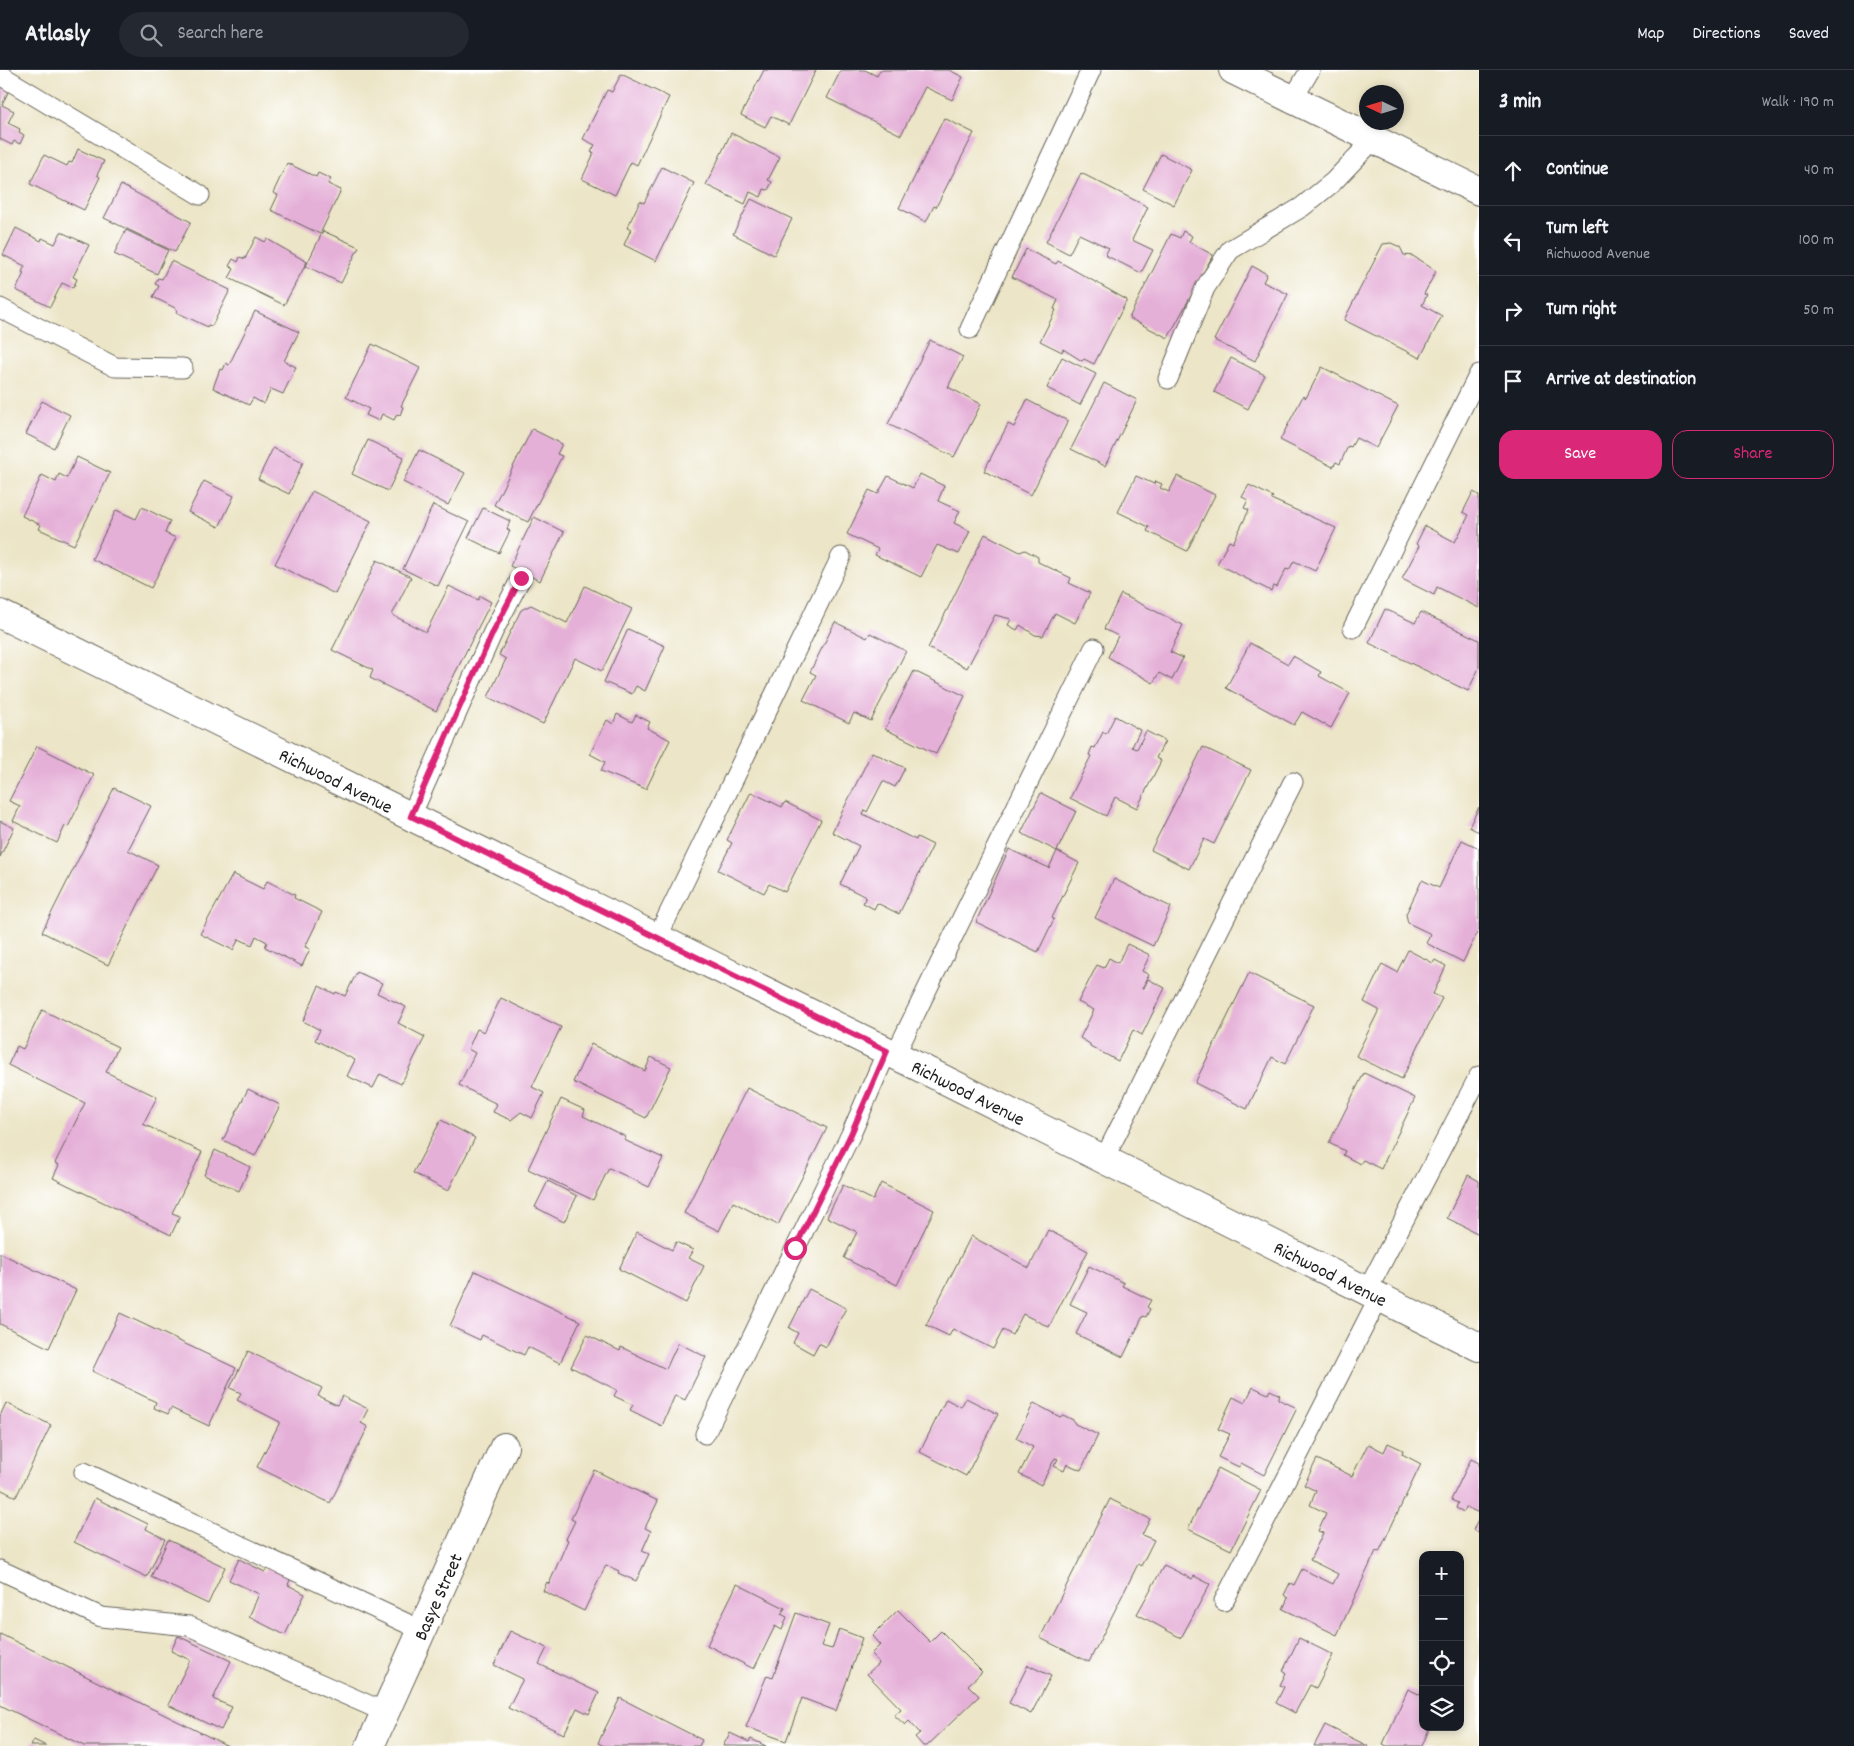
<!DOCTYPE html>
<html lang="en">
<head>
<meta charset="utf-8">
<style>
	:root { --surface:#171b24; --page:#242831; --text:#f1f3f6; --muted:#9ea1a6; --line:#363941; --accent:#db2777 }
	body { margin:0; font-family:Dekko,sans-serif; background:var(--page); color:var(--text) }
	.controls { position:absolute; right:15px; bottom:15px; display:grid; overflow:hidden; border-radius:10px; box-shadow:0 2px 8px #0003 }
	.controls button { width:45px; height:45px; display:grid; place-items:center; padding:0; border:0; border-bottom:1px solid var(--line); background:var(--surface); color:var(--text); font:25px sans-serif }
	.compass { position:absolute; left:1359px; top:15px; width:45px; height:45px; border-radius:50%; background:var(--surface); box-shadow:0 2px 8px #0003; rotate:274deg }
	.stop { position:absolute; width:15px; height:15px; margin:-11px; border:4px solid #db2777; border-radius:50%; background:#fff }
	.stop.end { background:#db2777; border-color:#fff; box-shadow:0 1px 5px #0008 }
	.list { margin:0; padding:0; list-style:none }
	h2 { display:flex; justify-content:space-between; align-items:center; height:65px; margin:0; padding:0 20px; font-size:21px }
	h2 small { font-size:16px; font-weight:400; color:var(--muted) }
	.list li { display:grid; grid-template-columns:32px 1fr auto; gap:15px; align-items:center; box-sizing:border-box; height:70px; padding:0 20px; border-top:1px solid var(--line) }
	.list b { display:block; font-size:19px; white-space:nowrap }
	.list p { margin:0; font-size:16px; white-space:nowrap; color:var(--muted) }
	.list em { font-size:16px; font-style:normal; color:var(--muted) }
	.actions { display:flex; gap:10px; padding:15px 20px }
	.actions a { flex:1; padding:11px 0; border:1px solid var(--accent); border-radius:15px; text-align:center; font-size:18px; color:var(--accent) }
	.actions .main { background:var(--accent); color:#fff }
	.icon { flex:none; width:28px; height:28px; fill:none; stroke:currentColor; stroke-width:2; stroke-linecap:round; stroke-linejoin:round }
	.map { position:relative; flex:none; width:1479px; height:1676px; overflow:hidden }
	header { display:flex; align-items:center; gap:30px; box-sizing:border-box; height:70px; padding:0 25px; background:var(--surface); border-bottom:1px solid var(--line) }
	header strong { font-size:24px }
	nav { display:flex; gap:28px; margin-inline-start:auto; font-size:18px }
	.search { width:350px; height:45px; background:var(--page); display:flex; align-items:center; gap:12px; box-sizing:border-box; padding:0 18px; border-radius:28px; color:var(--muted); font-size:19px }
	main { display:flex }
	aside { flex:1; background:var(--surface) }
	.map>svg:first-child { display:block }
	.building { fill:#e5b0d8 }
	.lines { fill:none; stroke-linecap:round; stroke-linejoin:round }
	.service-casing { stroke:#656258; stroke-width:21 }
	.minor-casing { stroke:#656258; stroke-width:30 }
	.service { stroke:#fff; stroke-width:19 }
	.minor { stroke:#fff; stroke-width:28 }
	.route { stroke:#db2777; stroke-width:6 }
	.labels { text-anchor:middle; stroke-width:4; stroke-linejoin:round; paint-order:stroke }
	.street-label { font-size:19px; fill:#1c1c1c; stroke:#fff }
</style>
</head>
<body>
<header>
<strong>Atlasly</strong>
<div class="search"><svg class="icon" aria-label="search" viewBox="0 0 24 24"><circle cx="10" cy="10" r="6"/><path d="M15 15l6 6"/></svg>Search here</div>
<nav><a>Map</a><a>Directions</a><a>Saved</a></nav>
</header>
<main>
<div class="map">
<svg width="1479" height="1676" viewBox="0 0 1479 1676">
	<rect width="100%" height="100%" fill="#fff"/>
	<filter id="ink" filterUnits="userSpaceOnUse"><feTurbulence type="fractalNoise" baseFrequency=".02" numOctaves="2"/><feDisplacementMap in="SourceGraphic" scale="10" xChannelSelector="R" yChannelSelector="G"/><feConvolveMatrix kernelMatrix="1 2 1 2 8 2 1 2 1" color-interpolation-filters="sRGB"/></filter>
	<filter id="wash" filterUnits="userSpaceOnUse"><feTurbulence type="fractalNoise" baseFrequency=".0096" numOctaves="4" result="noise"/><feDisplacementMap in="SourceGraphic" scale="20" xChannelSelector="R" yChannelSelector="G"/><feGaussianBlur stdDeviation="1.12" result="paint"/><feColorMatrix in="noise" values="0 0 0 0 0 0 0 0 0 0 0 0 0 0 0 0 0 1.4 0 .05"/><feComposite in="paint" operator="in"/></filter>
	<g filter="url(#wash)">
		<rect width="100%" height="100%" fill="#ece5c7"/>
		<g id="blocks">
			<g class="building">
				<path d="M764,0H816L789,55L771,46L765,57L741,45Z"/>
				<path d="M841,0H865L877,6L880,0H949L963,7L952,30L925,17L901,65L827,28Z"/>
				<path d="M621,4L669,27L637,95L631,92L615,125L582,109L594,83L591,82L595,75L583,69L607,20L612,22Z"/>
				<path d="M0,13L10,18L2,35L14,41L8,53L20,59L19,62L24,65L20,74L14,71L12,75L0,69Z"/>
				<path d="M944,48L974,63L936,137L934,136L926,152L899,138Z"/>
				<path d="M731,63L780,87L768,110L772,112L768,120L764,119L761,127L750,122L745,134L706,115Z"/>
				<path d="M78,79L104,91L97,105L100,107L84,140L30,114L44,85L67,96L69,92L72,93Z"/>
				<path d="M1161,84L1192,100L1174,135L1143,119Z"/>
				<path d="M287,93L316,107L318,103L331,109L328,114L341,120L320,164L271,140L278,125L273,123Z"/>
				<path d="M662,97L694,113L656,191L624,175L631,159L627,158L640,131L644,133Z"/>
				<path d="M1081,103L1148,137L1132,170L1153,180L1141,203L1105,185L1109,178L1079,164L1069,184L1046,172Z"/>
				<path d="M121,115L191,152L175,182L104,148Z"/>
				<path d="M751,129L792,149L774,185L733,164Z"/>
				<path d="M16,158L41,171L42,168L55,174L61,162L89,175L73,207L77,209L73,218L62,213L50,237L16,220L24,203L22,202L25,196L3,185Z"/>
				<path d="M126,160L168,180L157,204L114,184Z"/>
				<path d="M323,161L359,177L341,213L306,196Z"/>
				<path d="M1183,161L1192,166L1189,172L1213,185L1168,268L1129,248L1171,164L1180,168Z"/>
				<path d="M256,167L265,172L267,169L307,192L284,235L229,208L234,199L229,196L233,189L238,192L240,187L245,189Z"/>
				<path d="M1391,173L1400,177L1404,185L1413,186L1436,201L1424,224L1427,225L1422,235L1442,246L1420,288L1344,250L1383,174Z"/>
				<path d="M1026,179L1056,194L1058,191L1127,230L1094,294L1084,289L1082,291L1063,279L1062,282L1040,271L1056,240L1054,239L1058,230L1012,207Z"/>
				<path d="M171,191L230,220L212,256L208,255V257L176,242L177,239L153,227L159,216L155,214L158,208L162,209Z"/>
				<path d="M1252,196L1267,204L1263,212L1288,224L1255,291L1214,270Z"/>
				<path d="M255,241L299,262L284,291L296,297L283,324L271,319L264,334L253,328L249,335L213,318L220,299L223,300L226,293L229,295Z"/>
				<path d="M930,270L963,287L948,317L981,334L954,387L888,354Z"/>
				<path d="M372,274L420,298L401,336L403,337L400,345L397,344L394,350L382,344L379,351L366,345L369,339L346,327Z"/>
				<path d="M1062,287L1096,304L1080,335L1047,318Z"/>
				<path d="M1231,288L1265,305L1248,339L1214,322Z"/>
				<path d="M1322,297L1398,336L1376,378L1356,368L1351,377L1348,376L1340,394L1336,392L1333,397L1280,370L1303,326L1306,328Z"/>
				<path d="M1104,313L1137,330L1105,396L1071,379Z"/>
				<path d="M1027,330L1068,351L1031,425L984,401L1008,354L1014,357Z"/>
				<path d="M42,331L70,345L54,378L26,364Z"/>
				<path d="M532,359L562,374L557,384L562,386L528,452L494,435Z"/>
				<path d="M368,370L404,387L388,421L352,404Z"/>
				<path d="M273,378L303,392L289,424L258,409Z"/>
				<path d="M419,380L465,403L448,435L403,412Z"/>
				<path d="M77,387L110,403L74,475L39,459L41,455L22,446L42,405L56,412L59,404L67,408Z"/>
				<path d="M920,404L944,416L938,431L960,441L954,453L970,461L959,484L937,475L921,507L875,485L878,479L847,464L869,420L878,424L888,406L913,418Z"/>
				<path d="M1136,406L1154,414L1155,411L1162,414L1160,418L1169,422L1177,406L1215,425L1187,481L1147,461L1149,457L1118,442Z"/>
				<path d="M204,411L234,426L219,457L188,442Z"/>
				<path d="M1249,415L1273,427L1271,429L1336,458L1315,501L1294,491L1289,500L1286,499L1277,517L1273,516L1271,521L1217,494L1229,471L1233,473L1249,440L1244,438L1248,430L1242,427Z"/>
				<path d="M312,421L371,451L335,524L275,494Z"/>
				<path d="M1473,422L1479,425V538L1437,517L1434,525L1402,509L1419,476L1416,474L1425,456L1455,472L1469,445L1463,442Z"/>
				<path d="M433,435L469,452L438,516L403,499Z"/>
				<path d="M142,437L170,451L165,463L176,468L151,518L92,489L116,440L136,449Z"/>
				<path d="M483,438L510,451L507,459L510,461L499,483L468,468Z"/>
				<path d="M534,447L564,462L540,511L510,496Z"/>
				<path d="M985,464L1020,482L1025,480L1038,487V492L1071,508L1069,513L1090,523L1075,553L1055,543L1043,566L1035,565L1020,555L1017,560L1008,555L1011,549L995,545L967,598L928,578Z"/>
				<path d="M377,490L411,507L392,545L426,562L449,516L478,530L480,526L491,532L436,641L370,608L373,600L332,580Z"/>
				<path d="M585,516L632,539L602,601L575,588L543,654L488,627L506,589L499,585L521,540L531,535L567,553Z"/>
				<path d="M1121,524L1183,555L1170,582L1183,588L1172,610L1159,603L1153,613L1108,587L1118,566L1104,559Z"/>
				<path d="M1385,539L1415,553L1421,542L1479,570V598L1468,621L1369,573Z"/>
				<path d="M835,552L867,568L870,563L906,581L871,651L854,643L849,653L803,630L816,605L810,602Z"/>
				<path d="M628,559L665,576L645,621L636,616L632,624L604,612Z"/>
				<path d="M1250,573L1288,594L1293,586L1321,602L1319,606L1350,623L1331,658L1302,642L1294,655L1226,618Z"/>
				<path d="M914,601L965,626L936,684L885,659Z"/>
				<path d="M617,644L632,652L636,645L650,652L647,658L670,670L646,719L601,701L605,692L590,684L607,650L613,654Z"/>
				<path d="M1115,646L1140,660L1132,677L1137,679L1146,661L1165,671L1156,688L1161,691L1137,738L1115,727L1106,746L1070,728L1091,686L1089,685L1092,677L1095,678L1103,662L1106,664Z"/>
				<path d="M37,676L94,705L68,757L65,756L57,773L13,751L20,736L9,731Z"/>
				<path d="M1203,677L1251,700L1214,774L1204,769L1189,799L1151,780Z"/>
				<path d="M872,682L905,698L895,717L883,711L867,742L865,740L863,744L916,770L917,767L933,775L899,844L877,833L874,839L863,833L866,827L840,814L859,776L832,762Z"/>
				<path d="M114,718L151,736L128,780L158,795L108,895L42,862Z"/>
				<path d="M751,722L782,737L785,732L821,750L785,822L769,814L764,823L718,800L732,773L727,770Z"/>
				<path d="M1041,723L1076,741L1057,781L1021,763Z"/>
				<path d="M1479,737V762L1469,757Z"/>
				<path d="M0,751L14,758L0,787Z"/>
				<path d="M1462,770L1479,778V859L1463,892L1426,873L1431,864L1408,853L1406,844L1422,810L1439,818Z"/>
				<path d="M1009,779L1049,798L1057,781L1079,793L1052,848L1054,849L1038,882L976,852Z"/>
				<path d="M233,804L263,819L267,811L295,825L294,828L322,842L305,877L310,879L302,896L265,877L267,872L256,866L252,875L239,869L233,880L200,864Z"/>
				<path d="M1114,809L1171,837L1153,876L1095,848Z"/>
				<path d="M1127,874L1150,885L1142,901L1149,905L1142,918H1144L1148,909L1165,918L1142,965L1133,960L1118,991L1090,976V974L1080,968L1094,940L1078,932L1097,895L1104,898L1109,888L1118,893Z"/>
				<path d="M1408,880L1433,893L1435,890L1446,896L1433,924L1442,928L1402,1009L1356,986L1379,940L1364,932L1382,894L1397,902Z"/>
				<path d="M357,902L382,913L377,923L406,937L398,953L425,967L401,1014L380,1004L373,1018L347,1006L355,990L315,970L320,960L303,951L319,916L335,924L336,922L345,926Z"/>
				<path d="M1249,903L1314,935L1285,994L1272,987L1247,1039L1195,1013Z"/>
				<path d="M501,928L561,957L532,1017L544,1023L532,1048L521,1042L511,1050L493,1042L497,1034L459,1015L475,983L468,979L477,959L484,962Z"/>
				<path d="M42,940L118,977L106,1002L157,1027L143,1054L202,1082L172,1143L180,1146L171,1165L53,1108L59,1095L55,1093L85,1033L8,995L17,976L23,979Z"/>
				<path d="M591,974L645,1001L651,987L671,997L646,1048L573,1012Z"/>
				<path d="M1364,1003L1415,1028L1381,1099L1363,1090L1360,1094L1343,1085L1345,1081L1329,1073Z"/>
				<path d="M747,1018L827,1058L778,1155L733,1132L719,1161L684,1143Z"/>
				<path d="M248,1019L280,1035L255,1086L223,1070Z"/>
				<path d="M561,1029L585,1040L583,1046L626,1067L624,1070L663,1088L649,1117L609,1098L593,1130L528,1099Z"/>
				<path d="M441,1050L475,1068L448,1121L413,1103Z"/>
				<path d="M215,1080L250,1097L239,1121L204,1105Z"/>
				<path d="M1468,1105L1479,1111V1164L1447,1148Z"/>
				<path d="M548,1111L577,1126L564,1152L535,1137Z"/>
				<path d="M881,1113L934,1140L897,1215L844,1188L857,1162L827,1147L843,1115L873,1130Z"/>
				<path d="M1048,1160L1088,1181L1049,1257L1023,1244L1012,1265L1003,1260L993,1279L953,1259L949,1266L926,1255L971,1166L1029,1198Z"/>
				<path d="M637,1162L672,1180L676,1172L693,1180L688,1188L704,1196L686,1233L619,1199Z"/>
				<path d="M0,1183L76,1220L49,1278L0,1254Z"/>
				<path d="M1089,1196L1124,1213L1122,1216L1151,1230L1147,1237L1150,1239L1146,1247L1143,1246L1123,1287L1076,1264L1087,1242L1070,1234Z"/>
				<path d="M475,1201L580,1251L560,1293L528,1277L524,1285L482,1265L480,1270L450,1256Z"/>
				<path d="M809,1219L846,1238L826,1277L819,1273L813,1284L793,1273L798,1263L789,1258Z"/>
				<path d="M120,1243L236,1298L209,1356L171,1338L168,1344L154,1338L156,1332L92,1301Z"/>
				<path d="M587,1265L620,1281L621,1277L666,1299L678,1273L706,1287L685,1330L675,1325L662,1356L630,1340L633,1335L614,1326L617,1320L571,1297Z"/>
				<path d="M248,1281L322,1318L318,1326L337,1335L342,1326L368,1339L361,1353L368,1357L330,1433L257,1397L280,1352L237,1330L241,1323L230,1318Z"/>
				<path d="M1253,1317L1268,1324L1270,1320L1280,1325L1278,1329L1297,1338L1264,1405L1241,1393L1239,1397L1218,1387L1230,1364L1218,1359L1233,1327L1245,1333Z"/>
				<path d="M966,1328L998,1344L966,1406L920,1382L946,1329L961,1337Z"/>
				<path d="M6,1333L51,1355L16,1427L0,1419V1346Z"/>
				<path d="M1034,1333L1060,1347L1063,1345L1073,1350L1075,1354L1098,1365L1081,1400L1067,1394L1064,1401L1054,1396L1058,1389L1055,1388L1041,1415L1019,1404L1033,1377L1016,1368Z"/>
				<path d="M1388,1373L1403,1380L1402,1384L1421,1394L1379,1482L1376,1481L1337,1565L1283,1539L1288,1528L1284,1525L1290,1513L1294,1515L1302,1499L1333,1514L1338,1504L1310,1490L1323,1463L1318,1461L1326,1443L1310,1435L1316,1421L1304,1415L1317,1389L1352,1406L1368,1374L1384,1382Z"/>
				<path d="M1471,1389L1479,1393V1443L1466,1437L1464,1442L1456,1438L1458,1433L1451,1430Z"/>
				<path d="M1218,1398L1261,1420L1231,1480L1188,1459Z"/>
				<path d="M594,1400L658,1431L645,1458L651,1461L642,1481L649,1484L636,1511L618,1503L619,1501L606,1495L584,1541L543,1521L547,1512L549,1514L568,1470L566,1469L575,1451L571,1449Z"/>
				<path d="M95,1428L148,1454L146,1459L165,1469L147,1507L74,1472Z"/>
				<path d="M1110,1429L1150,1449L1142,1465L1154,1470L1141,1496L1138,1494L1089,1592L1040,1568Z"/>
				<path d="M1479,1449V1463L1473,1460Z"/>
				<path d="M168,1470L225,1497L208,1534L151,1507Z"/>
				<path d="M239,1489L265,1502L268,1496L291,1507L288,1515L305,1524L285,1565L249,1547L259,1524L229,1510Z"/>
				<path d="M1164,1495L1192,1509L1194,1506L1210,1514L1181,1568L1137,1544Z"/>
				<path d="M737,1514L785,1538L781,1544L787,1547L782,1560L775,1556L754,1599L707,1575Z"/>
				<path d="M898,1540L930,1572L941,1561L982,1602L968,1615L979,1626L927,1676H923L915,1667L920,1663L909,1651L905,1655L894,1645L901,1639L867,1604L879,1593L871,1584L880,1575L872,1566Z"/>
				<path d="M796,1543L829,1555L821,1576L832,1579L839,1559L862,1568L836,1641L802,1628L786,1671L746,1657L767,1605L773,1607Z"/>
				<path d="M510,1561L547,1578L539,1594L599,1623L589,1644L577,1638L564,1664L508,1638L523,1609L494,1595Z"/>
				<path d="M0,1564L228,1676H84L0,1635Z"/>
				<path d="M178,1566L231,1591L213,1629L232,1637L221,1660L168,1635L190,1590L171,1581Z"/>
				<path d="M1299,1568L1333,1585L1316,1618L1310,1615L1295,1643L1276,1633L1284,1617L1280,1615L1286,1603L1283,1601Z"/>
				<path d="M1028,1595L1051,1606L1031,1644L1009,1633Z"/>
				<path d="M1408,1619L1423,1626V1657H1430L1422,1676H1387L1383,1674Z"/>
				<path d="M620,1628L702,1670L699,1676H604L598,1673Z"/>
				<path d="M1325,1655L1368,1676H1314Z"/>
				<path d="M730,1663L749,1672L751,1669L766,1676H723Z"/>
				<path d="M34,1670L46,1676H31Z"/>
			</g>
		</g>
	</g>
	<g filter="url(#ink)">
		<use href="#blocks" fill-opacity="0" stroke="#656258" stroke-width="1"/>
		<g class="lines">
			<g class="service-casing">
				<g id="service">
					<path d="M0,5L200,125"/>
					<path d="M1293,29L1310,0"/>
					<path d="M0,238L115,297L183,298"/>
					<path d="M970,259L1091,0"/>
					<path d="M1168,309L1205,218L1230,180L1302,137L1333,112L1374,69"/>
					<path d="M1353,558L1479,304"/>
					<path d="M411,746L493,562L521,508"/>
					<path d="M657,868L841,487"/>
					<path d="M895,985L1094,578"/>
					<path d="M1104,1089L1293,712"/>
					<path d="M1367,1221L1479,1006"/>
					<path d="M705,1364L851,1064L887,981"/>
					<path d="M84,1402L423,1561"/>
					<path d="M0,1500L101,1547L189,1556L387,1643"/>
					<path d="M1224,1531L1379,1227"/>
				</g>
			</g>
			<g class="minor-casing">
				<g id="minor">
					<path d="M1233,0L1479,121"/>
					<path id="s1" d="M0,544L895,985L1479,1277"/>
					<path id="s2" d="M370,1676L504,1377"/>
				</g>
			</g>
			<use href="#service" class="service"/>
			<use href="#minor" class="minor"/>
		</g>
	</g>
	<g class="lines" filter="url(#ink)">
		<path class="route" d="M521,508L493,562L411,746L887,981L851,1064L795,1178"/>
	</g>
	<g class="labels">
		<g class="street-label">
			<text dy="7" stroke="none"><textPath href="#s1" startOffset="375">Richwood Avenue</textPath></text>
			<text dy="7" stroke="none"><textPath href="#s1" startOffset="1080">Richwood Avenue</textPath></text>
			<text dy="7" stroke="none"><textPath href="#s1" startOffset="1485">Richwood Avenue</textPath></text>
			<text dy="7" stroke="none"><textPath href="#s2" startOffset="164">Basye Street</textPath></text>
		</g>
	</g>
</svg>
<div class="controls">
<button>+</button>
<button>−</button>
<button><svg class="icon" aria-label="locate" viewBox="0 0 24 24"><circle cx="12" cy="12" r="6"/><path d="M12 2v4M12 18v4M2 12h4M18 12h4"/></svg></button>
<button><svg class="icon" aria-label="layers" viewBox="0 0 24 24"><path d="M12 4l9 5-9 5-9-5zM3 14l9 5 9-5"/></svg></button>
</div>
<svg class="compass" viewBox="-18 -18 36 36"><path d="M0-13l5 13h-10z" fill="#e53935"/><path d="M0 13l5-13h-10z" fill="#9ea1a6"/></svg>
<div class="stop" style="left:795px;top:1178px"></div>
<div class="stop end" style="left:521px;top:508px"></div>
</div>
<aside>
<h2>3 min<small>Walk · 190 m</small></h2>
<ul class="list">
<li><svg class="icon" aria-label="ahead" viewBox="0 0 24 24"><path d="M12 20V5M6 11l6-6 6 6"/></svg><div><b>Continue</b></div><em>40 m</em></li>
<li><svg class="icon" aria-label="left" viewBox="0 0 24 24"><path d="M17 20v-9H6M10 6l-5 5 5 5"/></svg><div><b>Turn left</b><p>Richwood Avenue</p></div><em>100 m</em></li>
<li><svg class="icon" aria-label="right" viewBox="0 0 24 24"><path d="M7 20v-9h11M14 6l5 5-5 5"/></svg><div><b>Turn right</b></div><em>50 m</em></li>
<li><svg class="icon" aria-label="arrive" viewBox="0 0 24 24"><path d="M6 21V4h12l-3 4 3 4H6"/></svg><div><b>Arrive at destination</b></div></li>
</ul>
<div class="actions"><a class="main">Save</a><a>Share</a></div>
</aside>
</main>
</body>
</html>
